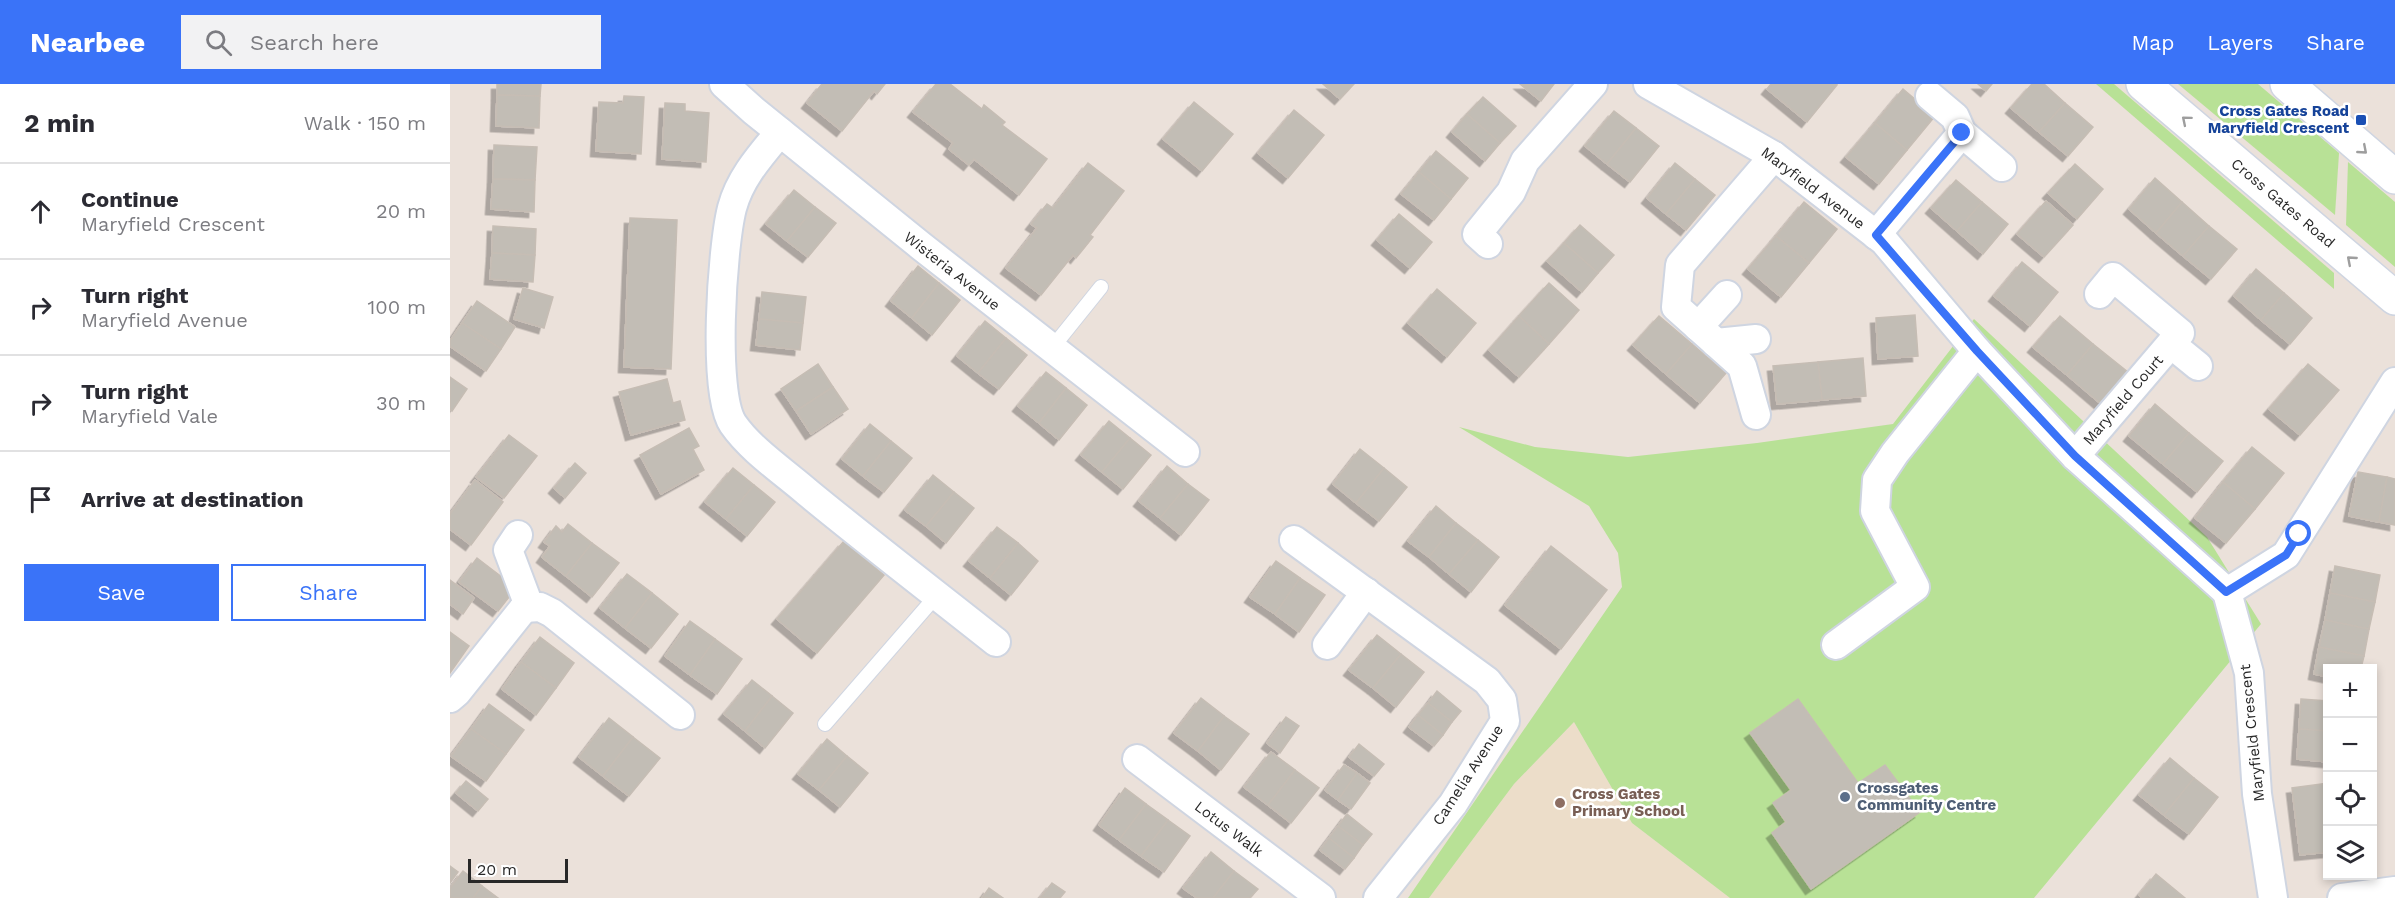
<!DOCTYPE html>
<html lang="en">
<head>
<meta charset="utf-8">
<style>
	:root { --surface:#fff; --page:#f2f2f3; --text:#2b2b33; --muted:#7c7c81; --line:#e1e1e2; --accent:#3a73f8 }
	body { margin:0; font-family:"Work Sans",sans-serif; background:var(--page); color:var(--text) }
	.controls { position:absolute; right:18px; bottom:18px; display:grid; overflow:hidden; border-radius:0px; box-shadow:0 3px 9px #0003 }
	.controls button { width:54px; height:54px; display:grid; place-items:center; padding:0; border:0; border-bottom:2px solid var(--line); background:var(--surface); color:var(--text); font:30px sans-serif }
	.scale { position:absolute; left:18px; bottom:15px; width:100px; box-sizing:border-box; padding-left:6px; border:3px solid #282828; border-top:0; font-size:16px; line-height:21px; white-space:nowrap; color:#282828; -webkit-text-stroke:4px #fff; paint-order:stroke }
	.stop { position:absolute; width:18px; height:18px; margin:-14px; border:4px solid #3a73f8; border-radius:50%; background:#fff }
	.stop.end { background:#3a73f8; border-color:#fff; box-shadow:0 2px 6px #0008 }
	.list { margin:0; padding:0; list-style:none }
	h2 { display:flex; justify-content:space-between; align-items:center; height:78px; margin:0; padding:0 24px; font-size:26px }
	h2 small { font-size:20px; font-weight:400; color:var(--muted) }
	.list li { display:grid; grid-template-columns:39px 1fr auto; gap:18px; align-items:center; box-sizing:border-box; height:96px; padding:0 24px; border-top:2px solid var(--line) }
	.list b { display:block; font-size:22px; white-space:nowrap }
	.list p { margin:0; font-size:20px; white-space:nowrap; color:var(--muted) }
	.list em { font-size:20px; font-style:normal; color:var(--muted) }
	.actions { display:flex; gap:12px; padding:18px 24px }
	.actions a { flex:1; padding:14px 0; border:2px solid var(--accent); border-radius:0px; text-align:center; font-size:21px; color:var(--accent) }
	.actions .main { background:var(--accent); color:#fff }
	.icon { flex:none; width:33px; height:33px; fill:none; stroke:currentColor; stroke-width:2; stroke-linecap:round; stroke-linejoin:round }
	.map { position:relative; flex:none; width:1945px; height:814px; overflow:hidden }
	header { display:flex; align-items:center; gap:36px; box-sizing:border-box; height:84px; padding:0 30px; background:var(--accent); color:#fff }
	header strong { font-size:28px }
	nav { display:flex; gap:33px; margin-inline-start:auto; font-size:21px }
	.search { width:420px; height:54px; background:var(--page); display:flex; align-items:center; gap:15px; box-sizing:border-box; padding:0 21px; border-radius:0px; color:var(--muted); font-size:22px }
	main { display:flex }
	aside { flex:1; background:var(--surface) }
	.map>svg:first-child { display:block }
	.education { fill:#ecddc9 }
	.green { fill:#b8e196 }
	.building { fill:#c2bdb5; stroke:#c6bdb4; stroke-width:1.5; filter:url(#shadow) }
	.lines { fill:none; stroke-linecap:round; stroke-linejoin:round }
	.service-casing { stroke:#cfd5e1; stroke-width:16 }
	.minor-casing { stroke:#cfd5e1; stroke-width:32 }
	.tertiary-casing { stroke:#cfd5e1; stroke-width:36 }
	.service { stroke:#fff; stroke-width:14 }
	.minor { stroke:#fff; stroke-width:28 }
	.tertiary { stroke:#fff; stroke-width:33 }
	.oneway { stroke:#9e9e9e }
	.route { stroke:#3a73f8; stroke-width:8 }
	.transit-dot { fill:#1a4fb4; stroke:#fff; stroke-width:2 }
	.service-dot { fill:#5c6f8a; stroke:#fff; stroke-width:2 }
	.education-dot { fill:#8d6e63; stroke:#fff; stroke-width:2 }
	.labels { text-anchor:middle; stroke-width:5; stroke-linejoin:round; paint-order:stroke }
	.transit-label { font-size:15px; font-weight:bold; fill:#164399; stroke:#fff; text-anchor:end }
	.street-label { font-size:15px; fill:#282828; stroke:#fff }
	.service-label { font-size:15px; font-weight:bold; fill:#4e5e75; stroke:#fff; text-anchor:start }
	.education-label { font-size:15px; font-weight:bold; fill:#785e54; stroke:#fff; text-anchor:start }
</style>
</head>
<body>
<header>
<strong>Nearbee</strong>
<div class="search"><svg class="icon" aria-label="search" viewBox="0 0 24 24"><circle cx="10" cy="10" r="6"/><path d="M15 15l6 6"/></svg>Search here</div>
<nav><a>Map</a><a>Layers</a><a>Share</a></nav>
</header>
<main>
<aside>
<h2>2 min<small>Walk · 150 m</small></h2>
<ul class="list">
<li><svg class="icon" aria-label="ahead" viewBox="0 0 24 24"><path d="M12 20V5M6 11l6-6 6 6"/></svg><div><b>Continue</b><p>Maryfield Crescent</p></div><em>20 m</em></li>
<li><svg class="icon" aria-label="right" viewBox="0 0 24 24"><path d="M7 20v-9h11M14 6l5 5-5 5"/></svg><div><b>Turn right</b><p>Maryfield Avenue</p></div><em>100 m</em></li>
<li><svg class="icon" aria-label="right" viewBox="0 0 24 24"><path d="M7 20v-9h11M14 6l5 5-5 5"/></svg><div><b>Turn right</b><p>Maryfield Vale</p></div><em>30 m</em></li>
<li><svg class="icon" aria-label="arrive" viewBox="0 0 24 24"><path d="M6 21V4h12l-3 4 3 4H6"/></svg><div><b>Arrive at destination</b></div></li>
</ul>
<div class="actions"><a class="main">Save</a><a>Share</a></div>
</aside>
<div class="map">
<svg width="1945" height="814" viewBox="0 0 1945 814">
	<defs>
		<filter id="shadow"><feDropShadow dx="-5.5" dy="5.5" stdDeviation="0" flood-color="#0004"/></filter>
	</defs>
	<rect width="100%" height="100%" fill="#ebe1da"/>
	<path class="education" d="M1124,638L1182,739L1280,814H979L1064,700Z"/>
	<g class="green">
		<path d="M1646,0H1664L1884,189V205Z"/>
		<path d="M1728,0H1808L1889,69L1885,131Z"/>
		<path d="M1898,78L1945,118V183L1896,141Z"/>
		<path d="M1524,235L1757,453L1811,540L1584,814H1280L1182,739L1124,638L1064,700L979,814H958L1172,503L1168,469L1139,422L1009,343L1085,363L1178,373L1307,359L1443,340Z"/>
	</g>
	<g class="building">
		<path d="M47,0H91L90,12L47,11Z"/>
		<path d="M372,0H435L427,10L424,7L392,47L357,19Z"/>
		<path d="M486,0H500L532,25L534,21L555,38L552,41L597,75L569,111L524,75L519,81L499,65L503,59L463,28Z"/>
		<path d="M873,0H904L890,15Z"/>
		<path d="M1070,0H1104L1091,17Z"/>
		<path d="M1321,0H1387V1L1357,38L1317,5Z"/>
		<path d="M1528,0H1542L1536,7Z"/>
		<path d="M1582,0H1594L1615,19L1589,48L1561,24Z"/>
		<path d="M1453,5L1485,32L1457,66L1425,39Z"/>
		<path d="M47,11L90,12L89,44L46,42Z"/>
		<path d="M174,12L194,13L191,70L146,67L149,18L173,19Z"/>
		<path d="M1033,13L1066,42L1050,59L1017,30Z"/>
		<path d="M744,18L783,50L752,87L713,55Z"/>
		<path d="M215,19L235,20V27L259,29L256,78L212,75Z"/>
		<path d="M1615,19L1643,43L1618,72L1589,48Z"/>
		<path d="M844,26L874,51L838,94L808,69Z"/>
		<path d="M1164,27L1186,44L1157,80L1135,62Z"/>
		<path d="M1017,30L1050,59L1035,77L1002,48Z"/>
		<path d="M1425,39L1457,66L1429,100L1396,73Z"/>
		<path d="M1186,44L1209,62L1180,98L1157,80Z"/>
		<path d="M44,61L87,63L85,96L43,95Z"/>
		<path d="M986,67L1018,94L1001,115L969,88Z"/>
		<path d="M638,79L674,107L640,151L643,153L626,174L623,171L591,211L556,184L587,144L581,140L597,120L603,124Z"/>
		<path d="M1225,79L1245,95L1216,130L1197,114Z"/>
		<path d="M1625,80L1653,105L1627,135L1598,109Z"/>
		<path d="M969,88L1001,115L984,136L951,110Z"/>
		<path d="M1705,94L1732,118L1706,149L1679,125Z"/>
		<path d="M43,95L85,96L84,128L41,125Z"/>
		<path d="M1245,95L1265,111L1236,146L1216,130Z"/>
		<path d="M1506,96L1532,118L1507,147L1481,124Z"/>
		<path d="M344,106L365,123L337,157L316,140Z"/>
		<path d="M1596,117L1623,141L1594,173L1567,150Z"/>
		<path d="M1354,118L1387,145L1359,179L1326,152Z"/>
		<path d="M1532,118L1558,140L1533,170L1507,147Z"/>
		<path d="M1732,118L1759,142L1733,172L1706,149Z"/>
		<path d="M365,123L386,139L358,173L337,157Z"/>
		<path d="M949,130L982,158L960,184L927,156Z"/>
		<path d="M180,134L227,136L221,285L174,283Z"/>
		<path d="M1130,141L1164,171L1148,189L1114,159Z"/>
		<path d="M43,142L86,145L85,171L42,169Z"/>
		<path d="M1759,142L1787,165L1761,195L1733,172Z"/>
		<path d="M1326,152L1359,179L1331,213L1298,185Z"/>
		<path d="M1114,159L1148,189L1132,208L1097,177Z"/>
		<path d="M42,169L85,171L83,198L40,195Z"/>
		<path d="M1572,178L1608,208L1580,242L1544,212Z"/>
		<path d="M468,182L489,199L462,234L441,217Z"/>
		<path d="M1806,185L1834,209L1811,236L1784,212Z"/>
		<path d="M489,199L510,216L482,251L462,234Z"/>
		<path d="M1099,199L1129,226L1099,260L1069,232Z"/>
		<path d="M73,204L103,213L94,244L64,235Z"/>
		<path d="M987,205L1026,239L997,273L958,239Z"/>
		<path d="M312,208L356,213L353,239L309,235Z"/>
		<path d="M1834,209L1862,234L1840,260L1811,236Z"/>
		<path d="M27,217L65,243L51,265L12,239Z"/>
		<path d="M1465,231L1468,272L1428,275L1426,234Z"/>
		<path d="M1069,232L1099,260L1069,293L1039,266Z"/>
		<path d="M1209,232L1242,260L1216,290L1183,261Z"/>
		<path d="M1610,232L1643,260L1617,291L1583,263Z"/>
		<path d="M309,235L353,239L350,266L306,261Z"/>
		<path d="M535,237L556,254L528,289L507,272Z"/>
		<path d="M12,239L51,265L36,287L0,262V257Z"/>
		<path d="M556,254L577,271L549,305L528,289Z"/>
		<path d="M1242,260L1276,289L1250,319L1216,290Z"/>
		<path d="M1643,260L1678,288L1651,320L1617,291Z"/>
		<path d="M1413,274L1416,312L1372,316L1368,278Z"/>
		<path d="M1368,278L1372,316L1327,320L1323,282Z"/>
		<path d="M368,280L383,303L346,327L331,305Z"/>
		<path d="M1858,280L1889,306L1850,351L1819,325Z"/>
		<path d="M596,288L616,304L589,339L568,322Z"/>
		<path d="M0,293L17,305L2,327L0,325Z"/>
		<path d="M217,295L223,319L230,317L235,336L181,351L169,308Z"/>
		<path d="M383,303L398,325L361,350L346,327Z"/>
		<path d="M616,304L637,321L609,356L589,339Z"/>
		<path d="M1705,320L1739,349L1713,380L1679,352Z"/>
		<path d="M659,337L680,354L652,388L631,371Z"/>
		<path d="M420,340L441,357L413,392L392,375Z"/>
		<path d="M239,344L249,362L243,365L254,386L211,410L190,371Z"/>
		<path d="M1739,349L1773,377L1747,408L1713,380Z"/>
		<path d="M59,351L87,372L54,414L26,393Z"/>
		<path d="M680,354L701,371L673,405L652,388Z"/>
		<path d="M441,357L462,374L434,408L413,392Z"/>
		<path d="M1802,363L1834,389L1805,425L1773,398Z"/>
		<path d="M910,365L934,384L906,419L883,400Z"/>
		<path d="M125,379L136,389L115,414L104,404Z"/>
		<path d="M717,382L738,400L710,434L689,417Z"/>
		<path d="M283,384L304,401L276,435L255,418Z"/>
		<path d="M934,384L957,403L929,437L906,419Z"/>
		<path d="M1908,388L1937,393L1929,438L1899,432Z"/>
		<path d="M483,391L504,408L476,442L455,426Z"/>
		<path d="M1937,393L1945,395V441L1929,438Z"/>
		<path d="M25,396L53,418L21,461L0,445V430Z"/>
		<path d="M1773,398L1805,425L1776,459L1745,434Z"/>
		<path d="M738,400L759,416L731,451L710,434Z"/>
		<path d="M304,401L325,418L297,452L276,435Z"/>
		<path d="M504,408L524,424L496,459L476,442Z"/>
		<path d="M986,422L1006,439L979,473L958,457Z"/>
		<path d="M1006,439L1028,456L999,490L979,473Z"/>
		<path d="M118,440L142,459L116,492L92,473L100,462L94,458L106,442L112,448Z"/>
		<path d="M547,443L568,459L540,494L519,477Z"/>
		<path d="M1028,456L1049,473L1021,508L999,490Z"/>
		<path d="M394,457L434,491L367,569L327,535Z"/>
		<path d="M142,459L169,479L142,513L116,492Z"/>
		<path d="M568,459L588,477L561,511L540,494Z"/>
		<path d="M1101,462L1157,506L1111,565L1055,521Z"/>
		<path d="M27,474L66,504L48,527L9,498Z"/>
		<path d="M826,477L850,494L825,530L800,513Z"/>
		<path d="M1885,482L1930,491L1925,518L1880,509Z"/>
		<path d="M177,490L202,509L175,544L150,524Z"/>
		<path d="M850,494L875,511L849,548L825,530Z"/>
		<path d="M0,496L24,514L13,530L0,520Z"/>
		<path d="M202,509L228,530L201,564L175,544Z"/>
		<path d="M1880,509L1925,518L1919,545L1875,536Z"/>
		<path d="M1875,536L1919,545L1914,572L1869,563Z"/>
		<path d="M240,537L265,555L240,591L215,572Z"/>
		<path d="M0,548L19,562L0,589Z"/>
		<path d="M927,551L951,570L923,604L899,586Z"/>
		<path d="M90,553L124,579L106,604L71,578Z"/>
		<path d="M265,555L292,575L267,610L240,591Z"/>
		<path d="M1869,563L1914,572L1911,584H1878V593L1864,590Z"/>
		<path d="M951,570L974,588L946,623L923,604Z"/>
		<path d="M71,578L106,604L86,631L52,605Z"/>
		<path d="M302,596L322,612L295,647L274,630Z"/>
		<path d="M987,607L1011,627L1002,638L978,619Z"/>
		<path d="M322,612L343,629L315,664L295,647Z"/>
		<path d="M751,614L774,632L748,667L724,649Z"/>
		<path d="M1348,615L1408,699L1435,681L1470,728L1361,805L1322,749L1336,738L1323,719L1341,706L1300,649Z"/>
		<path d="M1851,615L1878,617V647L1849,645Z"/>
		<path d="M978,619L1002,638L993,651L968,631Z"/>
		<path d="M39,620L74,646L56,670L21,645Z"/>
		<path d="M968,631L993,651L984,662L959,643Z"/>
		<path d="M774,632L799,650L771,686L748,667Z"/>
		<path d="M836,633L849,642L830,669L817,659Z"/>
		<path d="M159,634L183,653L153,692L129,673Z"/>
		<path d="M21,645L56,670L36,697L1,672Z"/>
		<path d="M1849,645L1878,647V678L1847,675Z"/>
		<path d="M183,653L210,674L179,712L153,692Z"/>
		<path d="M377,655L397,672L369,706L348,690Z"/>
		<path d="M909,660L934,680L924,692L899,673Z"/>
		<path d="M821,668L845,686L818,721L794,703Z"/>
		<path d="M397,672L418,689L390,723L369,706Z"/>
		<path d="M1720,674L1744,694L1714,731L1689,711Z"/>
		<path d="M894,681L907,689L888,716L875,706Z"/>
		<path d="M845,686L869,704L841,739L818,721Z"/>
		<path d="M907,689L920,699L901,725L888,716Z"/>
		<path d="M1744,694L1768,713L1739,750L1714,731Z"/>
		<path d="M16,697L38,715L28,727L6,709Z"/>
		<path d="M1878,699V768L1850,771L1842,704Z"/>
		<path d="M675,704L696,720L669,756L649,741Z"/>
		<path d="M696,720L718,736L691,772L669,756Z"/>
		<path d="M897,730L922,750L913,761L888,742Z"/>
		<path d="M718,736L740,752L714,788L691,772Z"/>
		<path d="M888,742L913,761L904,774L879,754Z"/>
		<path d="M879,754L904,774L895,785L870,766Z"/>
		<path d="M761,768L784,787L763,814H747L733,804Z"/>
		<path d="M0,782L8,788L0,799Z"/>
		<path d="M13,787L32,802L23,814H0V804Z"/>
		<path d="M784,787L808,805L800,814H763Z"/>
		<path d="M1706,790L1735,814H1692L1689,811Z"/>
		<path d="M602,799L615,808L610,814H590Z"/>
		<path d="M32,802L48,814H23Z"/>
		<path d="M539,804L553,814H532Z"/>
	</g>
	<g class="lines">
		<g class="service-casing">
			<g id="service">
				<path d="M602,264L651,203"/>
				<path d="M375,640L487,511"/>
			</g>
		</g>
		<g class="minor-casing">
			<g id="minor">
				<path d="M274,0L304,27L471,162L735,368"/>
				<path d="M1198,0L1324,72L1434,157L1527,267L1625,372L1777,508"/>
				<path d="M1480,12L1505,33L1512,49L1552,83"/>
				<path d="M330,48C310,72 290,94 282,124C272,163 262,309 283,340C301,366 334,388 357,408C419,459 483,508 546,558"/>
				<path d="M1426,151L1512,49"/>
				<path d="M1038,160L1027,150L1061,108L1075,77L1143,0"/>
				<path d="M1248,243L1277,211"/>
				<path d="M1266,259L1306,255"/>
				<path d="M1721,260L1748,282"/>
				<path d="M1306,331L1292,282L1226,223L1230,181L1324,72"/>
				<path d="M1625,372L1730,249L1663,193L1649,210"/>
				<path d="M844,456L1037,597L1052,616L1055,637L1003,720L928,814"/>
				<path d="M1777,508L1799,589L1807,710L1823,814"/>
				<path d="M1777,508L1836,471L1945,298"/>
				<path d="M74,524L90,523L102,529L230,631"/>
				<path d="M877,561L916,508"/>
				<path d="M1386,561L1465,503L1425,427L1427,396L1445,369L1527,267"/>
				<path d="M0,614L7,608L78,519L58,466L68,451"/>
				<path d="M687,675L871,814"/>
				<path d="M1892,814L1945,807"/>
			</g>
		</g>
		<g class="tertiary-casing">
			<g id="tertiary">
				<path d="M1693,0L1945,214"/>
				<path d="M1837,0L1945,93"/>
			</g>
		</g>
		<use href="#service" class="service"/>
		<use href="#minor" class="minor"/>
		<use href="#tertiary" class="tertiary"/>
	</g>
	<defs><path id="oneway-chevron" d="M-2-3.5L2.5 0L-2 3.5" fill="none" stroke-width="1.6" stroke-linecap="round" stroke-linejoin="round" transform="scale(1.5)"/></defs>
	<g class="oneway">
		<use href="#oneway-chevron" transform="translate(1736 36) rotate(-140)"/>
		<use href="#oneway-chevron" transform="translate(1913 66) rotate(41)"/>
		<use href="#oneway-chevron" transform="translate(1901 176) rotate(-139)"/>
	</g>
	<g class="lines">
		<path class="route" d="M1512,49L1426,151L1527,267L1625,372L1776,508L1836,471L1849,450"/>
	</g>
	<rect class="transit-dot" x="1905" y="30" width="12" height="12" rx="3"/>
	<circle class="service-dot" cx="1395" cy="713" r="6"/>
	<circle class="education-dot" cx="1110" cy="719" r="6"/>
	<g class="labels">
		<g class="transit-label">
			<text x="1899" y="32">Cross Gates Road<tspan x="1899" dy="17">Maryfield Crescent</tspan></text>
		</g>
		<g class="street-label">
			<text transform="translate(1363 104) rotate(37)" y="5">Maryfield Avenue</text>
			<text transform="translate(1833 119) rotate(40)" y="5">Cross Gates Road</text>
			<text transform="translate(502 187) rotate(38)" y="5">Wisteria Avenue</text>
			<text transform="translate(1673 316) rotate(-49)" y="5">Maryfield Court</text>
			<text transform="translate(1802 649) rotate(-96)" y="5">Maryfield Crescent</text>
			<text transform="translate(1018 691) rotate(-57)" y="5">Camelia Avenue</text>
			<text transform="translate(779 745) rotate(37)" y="5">Lotus Walk</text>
		</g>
		<g class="service-label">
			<text x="1407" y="709">Crossgates<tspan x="1407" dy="17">Community Centre</tspan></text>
		</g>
		<g class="education-label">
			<text x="1122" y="715">Cross Gates<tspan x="1122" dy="17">Primary School</tspan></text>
		</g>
	</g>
</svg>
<div class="controls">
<button>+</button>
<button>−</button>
<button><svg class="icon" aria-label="locate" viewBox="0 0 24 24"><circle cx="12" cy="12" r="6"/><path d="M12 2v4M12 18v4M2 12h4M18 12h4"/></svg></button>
<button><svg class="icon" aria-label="layers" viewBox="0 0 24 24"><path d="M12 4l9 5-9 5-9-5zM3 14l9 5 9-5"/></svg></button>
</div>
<div class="scale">20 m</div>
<div class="stop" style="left:1849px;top:450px"></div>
<div class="stop end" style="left:1512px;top:49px"></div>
</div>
</main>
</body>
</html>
